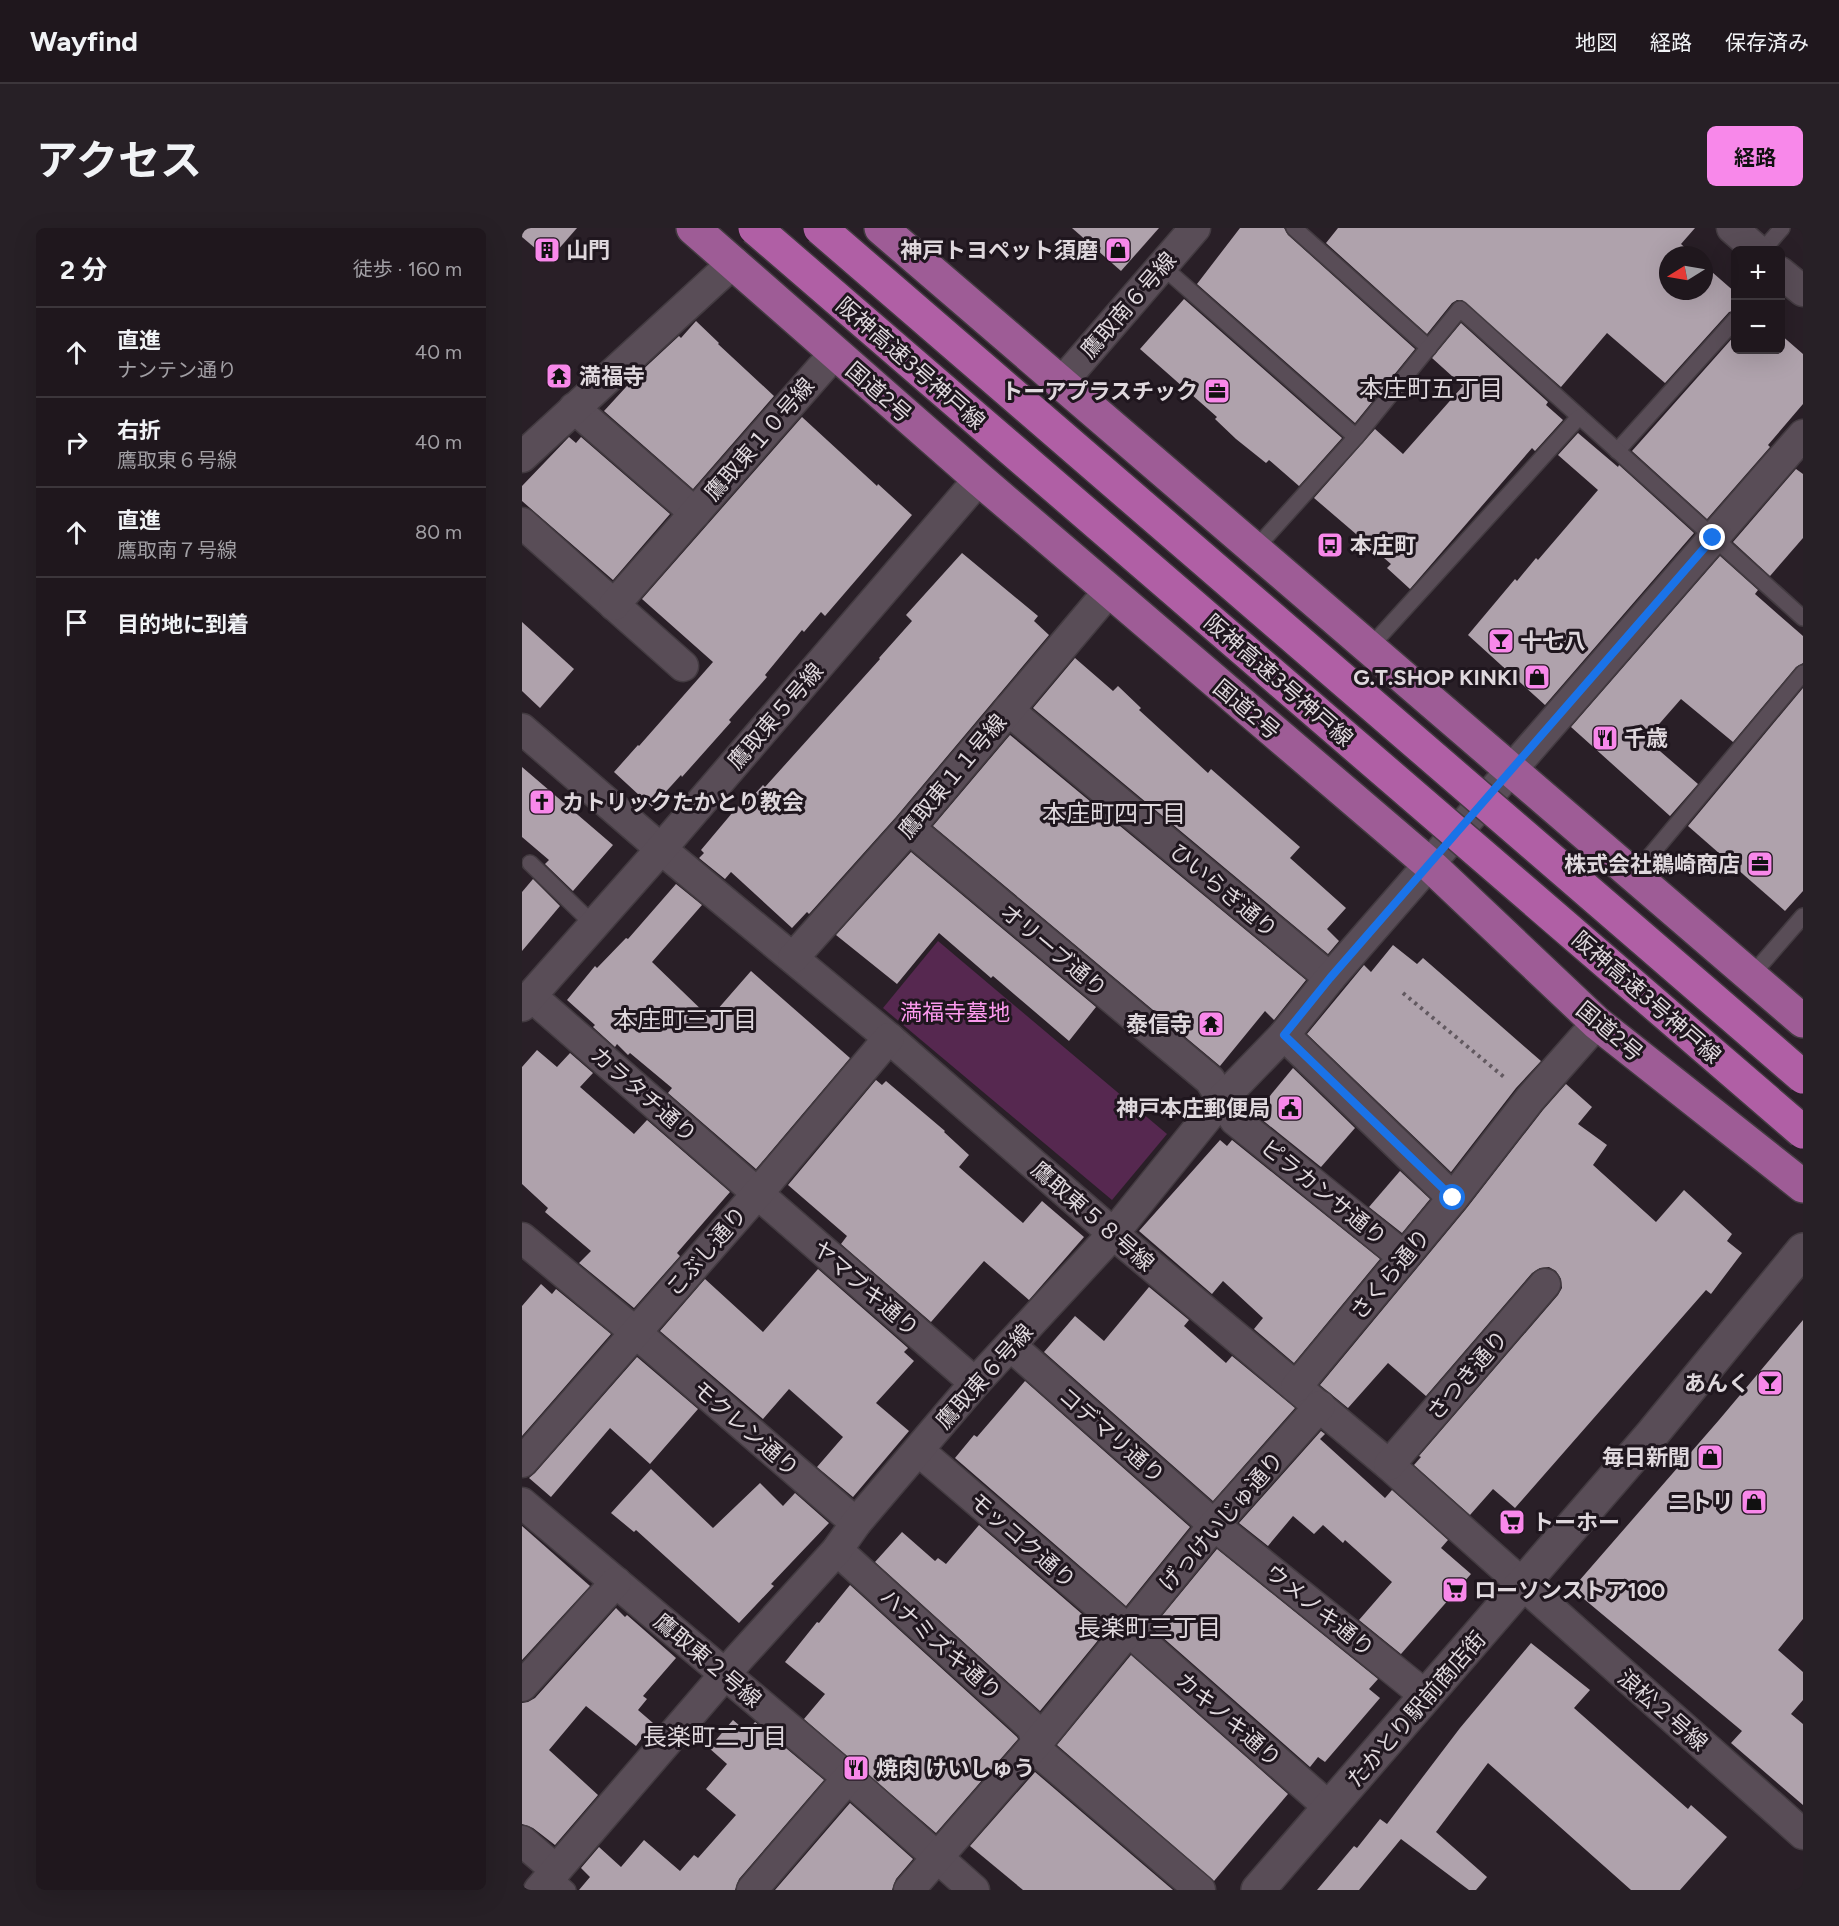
<!DOCTYPE html>
<html lang="ja">
<head>
<meta charset="utf-8">
<style>
	:root { --surface:#1f171d; --page:#272026; --text:#f1f3f6; --muted:#a19fa4; --line:#3c363b; --accent:#f888ea }
	body { margin:0; font-family:Figtree,"Noto Sans JP",sans-serif; background:var(--page); color:var(--text) }
	.controls { position:absolute; right:18px; top:18px; display:grid; overflow:hidden; border-radius:9px; box-shadow:0 6px 24px #0002 }
	.controls button { width:54px; height:54px; display:grid; place-items:center; padding:0; border:0; border-bottom:2px solid var(--line); background:var(--surface); color:var(--text); font:30px sans-serif }
	.compass { position:absolute; left:1137px; top:18px; width:54px; height:54px; border-radius:50%; background:var(--surface); box-shadow:0 6px 24px #0002; rotate:259deg }
	.stop { position:absolute; width:18px; height:18px; margin:-14px; border:4px solid #1a73e8; border-radius:50%; background:#fff }
	.stop.end { background:#1a73e8; border-color:#fff; box-shadow:0 2px 6px #0008 }
	.list { margin:0; padding:0; list-style:none }
	h2 { display:flex; justify-content:space-between; align-items:center; height:78px; margin:0; padding:0 24px; font-size:26px }
	h2 small { font-size:20px; font-weight:400; color:var(--muted) }
	.list li { display:grid; grid-template-columns:39px 1fr auto; gap:18px; align-items:center; box-sizing:border-box; height:90px; padding:0 24px; border-top:2px solid var(--line) }
	.list b { display:block; font-size:22px; white-space:nowrap }
	.list p { margin:0; font-size:20px; white-space:nowrap; color:var(--muted) }
	.list em { font-size:20px; font-style:normal; color:var(--muted) }
	.icon { flex:none; width:33px; height:33px; fill:none; stroke:currentColor; stroke-width:2; stroke-linecap:round; stroke-linejoin:round }
	.map { position:relative; flex:none; width:1281px; height:1662px; overflow:hidden; border-radius:9px }
	header { display:flex; align-items:center; gap:36px; box-sizing:border-box; height:84px; padding:0 30px; background:var(--surface); border-bottom:2px solid var(--line) }
	header strong { font-size:28px }
	nav { display:flex; gap:33px; margin-inline-start:auto; font-size:21px }
	.intro { display:flex; align-items:center; justify-content:space-between; box-sizing:border-box; height:144px; padding:0 36px }
	h1 { margin:0; font-size:42px }
	.button { padding:15px 27px; border-radius:9px; background:var(--accent); color:#111; font-size:21px; font-weight:700 }
	main { display:flex; gap:36px; padding:0 36px }
	aside { flex:1; background:var(--surface); border-radius:9px; box-shadow:0 6px 24px #0002 }
	.map>svg:first-child { display:block }
	.green { fill:#562850 }
	.building { fill:#afa2ac }
	.lines { fill:none; stroke-linecap:round; stroke-linejoin:round }
	.service-casing { stroke:#433b41; stroke-width:18 }
	.minor-casing { stroke:#433b41; stroke-width:33 }
	.tertiary-casing { stroke:#433b41; stroke-width:36 }
	.trunk-casing { stroke:#433b41; stroke-width:36 }
	.path { stroke:#625960; stroke-width:4; stroke-dasharray:3 4.5; stroke-linecap:butt }
	.service { stroke:#594d57; stroke-width:15 }
	.minor { stroke:#594d57; stroke-width:30 }
	.tertiary { stroke:#594d57; stroke-width:33 }
	.trunk { stroke:#9e5c96; stroke-width:33 }
	.motorway-bridge-casing { stroke:#433b41; stroke-width:36; stroke-linecap:butt }
	.motorway-bridge { stroke:#b05fa5; stroke-width:33 }
	.route { stroke:#1a73e8; stroke-width:8 }
	.labels { text-anchor:middle; stroke-width:6; stroke-linejoin:round; paint-order:stroke }
	.poi-label { font-size:22px; font-weight:bold; fill:#dfd8dd; stroke:#1f161e; text-anchor:start }
	.street-label { font-size:22px; fill:#dfd8dd; stroke:#1f161e }
	.park-label { font-size:22px; fill:#fc9aee; stroke:#1f161e }
	.neighbourhood-label { font-size:24px; fill:#dfd8dd; stroke:#1f161e }
</style>
</head>
<body>
<header>
<strong>Wayfind</strong>
<nav><a>地図</a><a>経路</a><a>保存済み</a></nav>
</header>
<div class="intro"><h1>アクセス</h1><a class="button">経路</a></div>
<main>
<aside>
<h2>2 分<small>徒歩 · 160 m</small></h2>
<ul class="list">
<li><svg class="icon" aria-label="ahead" viewBox="0 0 24 24"><path d="M12 20V5M6 11l6-6 6 6"/></svg><div><b>直進</b><p>ナンテン通り</p></div><em>40 m</em></li>
<li><svg class="icon" aria-label="right" viewBox="0 0 24 24"><path d="M7 20v-9h11M14 6l5 5-5 5"/></svg><div><b>右折</b><p>鷹取東６号線</p></div><em>40 m</em></li>
<li><svg class="icon" aria-label="ahead" viewBox="0 0 24 24"><path d="M12 20V5M6 11l6-6 6 6"/></svg><div><b>直進</b><p>鷹取南７号線</p></div><em>80 m</em></li>
<li><svg class="icon" aria-label="arrive" viewBox="0 0 24 24"><path d="M6 21V4h12l-3 4 3 4H6"/></svg><div><b>目的地に到着</b></div></li>
</ul>
</aside>
<div class="map">
<svg width="1281" height="1662" viewBox="0 0 1281 1662">
	<rect width="100%" height="100%" fill="#291f27"/>
	<path class="green" d="M416,713L645,906L590,972L361,780Z"/>
	<g class="building">
		<path d="M0,0H55L27,32L0,9Z"/>
		<path d="M550,0H637L599,43Z"/>
		<path d="M718,0H762L766,7L893,121L833,195L675,56Z"/>
		<path d="M816,0H1173L1159,16L1171,27H1146V63H1182V37L1214,65V82L1207,84L1143,155L1085,105L1039,159L940,72H935L930,75L905,106L804,15Z"/>
		<path d="M662,71L820,210L777,258L747,232L744,235L714,211L693,191L695,189L618,121Z"/>
		<path d="M174,93L197,115L196,116L252,168L171,261L82,183L115,147L157,108L159,110Z"/>
		<path d="M939,95L1026,174L1024,177L1041,192L1013,223L1010,220L888,361L865,340L869,336L792,270L853,201L881,226L941,158L910,130Z"/>
		<path d="M1214,106V122H1258V106L1281,126V176L1246,217L1248,219L1185,291L1110,223Z"/>
		<path d="M280,189L355,258L356,256L390,287L303,388L299,384L282,404L280,402L243,447L245,449L207,492L209,494L160,549L159,547L130,579L92,544L116,517L117,518L191,434L120,371Z"/>
		<path d="M1056,205L1096,239L1097,237L1172,305L1023,477L946,407L993,351L995,353L1014,330L1016,332L1076,262L1036,227Z"/>
		<path d="M47,209L54,215L59,209L148,286L91,352L0,273V258Z"/>
		<path d="M1274,241L1281,246V310L1248,348L1211,314Z"/>
		<path d="M440,325L516,388L512,393L527,407L374,589L287,686L285,684L270,700L209,644L203,651L177,630L182,625L179,622L216,578L219,581L241,557L243,559L358,431L357,430L390,393L384,387Z"/>
		<path d="M1198,328L1236,362L1233,366L1281,408V435L1274,439L1211,514L1159,471L1124,511L1176,556L1148,588L1049,499Z"/>
		<path d="M0,394L52,441L18,480L0,463Z"/>
		<path d="M553,430L591,463L596,458L619,480L617,482L686,545L689,541L778,619L768,630L824,680L805,701L817,713L806,726L511,480Z"/>
		<path d="M1281,460V663L1263,683L1166,598Z"/>
		<path d="M488,507L784,752L752,792L743,783L698,838L411,598Z"/>
		<path d="M0,539L91,617L51,663L23,636L27,632L0,609Z"/>
		<path d="M389,624L574,779L547,813L471,748L469,750L417,705L375,756L314,707Z"/>
		<path d="M11,651L38,678L0,723V664Z"/>
		<path d="M154,656L180,677L130,734L188,790L229,743L328,830L234,941L146,865L150,860L108,825L106,827L95,816L93,819L71,799L73,797L45,772L73,738L75,740L104,710L106,711Z"/>
		<path d="M871,717L895,736L901,730L1019,833L994,860L929,944L785,806L842,737L849,744Z"/>
		<path d="M15,822L35,839L48,825L71,845L58,859L112,906L125,892L208,964L155,1025L158,1028L112,1080L57,1035L69,1023L23,984L26,980L0,956V839Z"/>
		<path d="M771,840L833,900L799,939L733,886Z"/>
		<path d="M354,852L360,857L364,853L423,903L422,904L447,927L437,939L501,995L520,973L562,1009L507,1072L462,1033L409,1094L319,1016L325,1008L266,957Z"/>
		<path d="M1044,856L1070,879L1056,896L1085,917L1071,937L1134,994L1162,962L1210,1006L1205,1013L1220,1025L1189,1066L1184,1062L993,1280L971,1261L948,1287L892,1237L899,1229L897,1228L1036,1067L1040,1060L1039,1051L1034,1043L1027,1039L1018,1040L1010,1045L904,1168L866,1135L826,1180L798,1157L944,981L1021,882Z"/>
		<path d="M698,912L705,918L710,912L858,1031L772,1135L732,1101L741,1090L701,1053L690,1066L617,1003Z"/>
		<path d="M878,943L908,971L880,1005L847,979Z"/>
		<path d="M296,1041L386,1120L382,1124L392,1133L354,1175L387,1203L331,1269L295,1239L321,1209L267,1161L241,1191L138,1103L183,1051L241,1104Z"/>
		<path d="M19,1056L30,1066L34,1061L89,1106L0,1208V1078Z"/>
		<path d="M627,1059L667,1092L662,1098L704,1135L710,1128L773,1180L691,1273L522,1124L553,1088L582,1113Z"/>
		<path d="M1281,1092V1391L1256,1422L1281,1444V1472L1269,1486L1281,1496V1577L1209,1515L1220,1503L1050,1361L1197,1192Z"/>
		<path d="M115,1129L176,1181L128,1236L88,1200L29,1269L7,1250L13,1245Z"/>
		<path d="M503,1153L668,1299L604,1378L433,1230L452,1207L455,1209Z"/>
		<path d="M799,1203L803,1206L798,1211L863,1270L870,1262L926,1312L919,1320L949,1346L879,1426L837,1392L870,1354L823,1312L821,1315L801,1297L792,1306L771,1288L746,1318L717,1295Z"/>
		<path d="M129,1241L191,1300L238,1255L261,1278L273,1265L307,1295L249,1356L252,1358L217,1395L114,1302L112,1304L89,1285Z"/>
		<path d="M457,1297L582,1405L518,1483L353,1334L380,1304L413,1333L416,1330L424,1336Z"/>
		<path d="M0,1298L68,1358L0,1432Z"/>
		<path d="M695,1321L856,1451L847,1461L858,1470L803,1534L796,1529L788,1539L630,1400Z"/>
		<path d="M328,1357L495,1509L496,1511L414,1605L282,1491L303,1466L263,1434L295,1394L297,1395Z"/>
		<path d="M94,1380L103,1389L105,1387L154,1430L121,1468L125,1471L116,1482L131,1495L114,1518L64,1478L27,1522L76,1567L33,1617L11,1600L0,1596V1475L6,1474L13,1470Z"/>
		<path d="M1009,1415L1068,1462L1052,1480L1166,1581L1169,1577L1205,1609L1158,1662H1109L966,1535L914,1604L965,1649L954,1662H947L879,1611L837,1662H795L832,1618L835,1620L858,1591L865,1596L938,1500Z"/>
		<path d="M609,1427L766,1566L692,1653L535,1517Z"/>
		<path d="M211,1492L225,1504L233,1494L302,1552L217,1651L213,1662H57L68,1649L59,1640L77,1619L99,1639L122,1612L158,1643L172,1627L176,1630L214,1587L184,1561L205,1536L187,1520Z"/>
		<path d="M513,1544L651,1662H501L448,1618Z"/>
		<path d="M328,1575L391,1631L374,1651L370,1662H253Z"/>
	</g>
	<g class="lines">
		<g class="service-casing">
			<g id="service">
				<path d="M772,0L907,120"/>
				<path d="M1241,22L1260,0"/>
				<path d="M640,38L834,209"/>
				<path d="M1095,223L1214,91"/>
				<path d="M733,321L834,209L938,81L1281,390"/>
				<path d="M848,419L1057,189"/>
				<path d="M8,635L72,697"/>
				<path d="M1112,647L1281,445"/>
				<path d="M1229,748L1281,688"/>
				<path d="M30,1647L46,1662"/>
			</g>
		</g>
		<g class="minor-casing">
			<g id="minor">
				<path d="M1210,0L1235,22"/>
				<path d="M1258,44L1281,63"/>
				<path d="M540,154L673,0"/>
				<path d="M52,180L173,285"/>
				<path d="M0,229L212,34"/>
				<path d="M0,295L161,438"/>
				<path d="M92,377L313,125"/>
				<path d="M486,482L808,750"/>
				<path d="M0,501L139,621L367,810L602,1015L867,1237L1281,1606"/>
				<path d="M387,600L688,852L713,892L882,1029"/>
				<path d="M271,730L387,600L587,363"/>
				<path d="M9,768L453,1155"/>
				<path d="M0,778L139,621L457,251"/>
				<path d="M762,807L931,970"/>
				<path d="M0,1010L113,1104L334,1295"/>
				<path d="M489,1118L692,1297L904,1468"/>
				<path d="M774,1159L931,970L1008,871L1075,795"/>
				<path d="M397,1223L606,1402L808,1580"/>
				<path d="M0,1234L236,965L367,810"/>
				<path d="M867,1237L1023,1056"/>
				<path d="M0,1275L326,1550L452,1662"/>
				<path d="M315,1322L510,1499L519,1526L678,1662"/>
				<path d="M0,1458L94,1354"/>
				<path d="M0,1613L34,1642"/>
				<path d="M17,1662L217,1430L315,1322L334,1295L453,1155L591,1006L700,871L762,807L808,750L1281,207"/>
				<path d="M230,1662L326,1550"/>
				<path d="M387,1662L515,1515L692,1297L798,1178"/>
			</g>
		</g>
		<g class="tertiary-casing">
			<path id="tertiary" d="M736,1662L1131,1205L1281,1022"/>
		</g>
		<g class="trunk-casing">
			<g id="trunk">
				<path d="M171,0L457,251L907,636L1075,795L1281,958"/>
				<path d="M359,0L1281,793"/>
			</g>
		</g>
		<path class="path" d="M881,765L982,849"/>
		<use href="#service" class="service"/>
		<use href="#minor" class="minor"/>
		<use href="#tertiary" class="tertiary"/>
		<use href="#trunk" class="trunk"/>
		<g class="motorway-bridge-casing">
			<g id="motorway-bridge">
				<path d="M233,0L1281,904"/>
				<path d="M298,0L1281,849"/>
			</g>
		</g>
		<use href="#motorway-bridge" class="motorway-bridge"/>
	</g>
	<g class="lines">
		<path class="route" d="M931,970L762,807L808,750L1191,310"/>
	</g>
	<defs>
		<g id="building-square" transform="scale(1.35)"><rect x="-9" y="-9" width="18" height="18" rx="4" fill="#f888ea" stroke="#1f161e"/><path d="M-4-6H4V6H1V3H-1V6H-4ZM-2.5-4.3h1.7v1.8h-1.7ZM.8-4.3h1.7v1.8H.8ZM-2.5-1h1.7V.8h-1.7ZM.8-1h1.7V.8H.8Z" fill="#111"/></g>
		<g id="shop-square" transform="scale(1.35)"><rect x="-9" y="-9" width="18" height="18" rx="4" fill="#f888ea" stroke="#1f161e"/><path d="M-5-2.5h2.3a2.7 3.5 0 0 1 5.4 0H5L5.5 6h-11ZM-1.5-2.5h3a1.5 2.3 0 0 0-3 0Z" fill="#111"/></g>
		<g id="temple-square" transform="scale(1.35)"><rect x="-9" y="-9" width="18" height="18" rx="4" fill="#f888ea" stroke="#1f161e"/><path d="M0-6L5-2H3V0L6.5 2.5H4V6H1.5V3h-3V6H-4V2.5H-6.5L-3 0V-2H-5Z" fill="#111"/></g>
		<g id="office-square" transform="scale(1.35)"><rect x="-9" y="-9" width="18" height="18" rx="4" fill="#f888ea" stroke="#1f161e"/><path d="M-6-3h4V-5.5h4V-3h4V5H-6ZM-1-4.5V-3h2v-1.5ZM-6 0V1H6V0Z" fill="#111"/></g>
		<g id="bus-square" transform="scale(1.35)"><rect x="-9" y="-9" width="18" height="18" rx="4" fill="#f888ea" stroke="#1f161e"/><path d="M-5-6H5V4H4V6H2V4H-2V6H-4V4H-5ZM-3.5-4V0h7V-4ZM-3.5 1.2v1.5H-2V1.2ZM2 1.2v1.5H3.5V1.2Z" fill="#111"/></g>
		<g id="bar-square" transform="scale(1.35)"><rect x="-9" y="-9" width="18" height="18" rx="4" fill="#f888ea" stroke="#1f161e"/><path d="M-6-5H6L.8 .8V4.5H3.5V6h-7V4.5H-.8V.8Z" fill="#111"/></g>
		<g id="restaurant-square" transform="scale(1.35)"><rect x="-9" y="-9" width="18" height="18" rx="4" fill="#f888ea" stroke="#1f161e"/><path d="M-5-6h1v4h1v-4h1v4h1v-4h1v5L-1.5 .5V6h-2V.5L-5-1ZM5-6V6H3V1.5H1.5Q1.5-4 5-6Z" fill="#111"/></g>
		<g id="church-square" transform="scale(1.35)"><rect x="-9" y="-9" width="18" height="18" rx="4" fill="#f888ea" stroke="#1f161e"/><path d="M-1.2-6h2.4v3.5h3.3v2.4h-3.3V6h-2.4V-.1h-3.3v-2.4h3.3Z" fill="#111"/></g>
		<g id="civic-square" transform="scale(1.35)"><rect x="-9" y="-9" width="18" height="18" rx="4" fill="#f888ea" stroke="#1f161e"/><path d="M-.6-6.5H3V-4.5H.6V-3L4-1V1h2V6H-6V1h2V-1L-.6-3ZM-1.2 2.5V6h2.4V2.5Z" fill="#111"/></g>
		<g id="supermarket-square" transform="scale(1.35)"><rect x="-9" y="-9" width="18" height="18" rx="4" fill="#f888ea" stroke="#1f161e"/><path d="M-6-5.5h2.5l.6 2H6L4.5 2H-2.5L-4.4-4H-6ZM-1.5 3.2a1.3 1.3 0 1 0 .1 0ZM3 3.2a1.3 1.3 0 1 0 .1 0Z" fill="#111"/></g>
	</defs>
	<g fill-rule="evenodd">
		<use href="#building-square" x="25" y="22"/>
		<use href="#shop-square" x="596" y="22"/>
		<use href="#temple-square" x="37" y="148"/>
		<use href="#office-square" x="695" y="163"/>
		<use href="#bus-square" x="808" y="317"/>
		<use href="#bar-square" x="979" y="413"/>
		<use href="#shop-square" x="1015" y="449"/>
		<use href="#restaurant-square" x="1083" y="510"/>
		<use href="#church-square" x="20" y="574"/>
		<use href="#office-square" x="1238" y="636"/>
		<use href="#temple-square" x="689" y="796"/>
		<use href="#civic-square" x="768" y="880"/>
		<use href="#bar-square" x="1248" y="1155"/>
		<use href="#shop-square" x="1188" y="1229"/>
		<use href="#shop-square" x="1232" y="1274"/>
		<use href="#supermarket-square" x="990" y="1294"/>
		<use href="#supermarket-square" x="933" y="1362"/>
		<use href="#restaurant-square" x="334" y="1540"/>
	</g>
	<g class="labels">
		<g class="poi-label">
			<text x="44" y="30">山門</text>
			<text x="576" y="30" text-anchor="end">神戸トヨペット須磨</text>
			<text x="57" y="156">満福寺</text>
			<text x="676" y="171" text-anchor="end">トーアプラスチック</text>
			<text x="828" y="325">本庄町</text>
			<text x="998" y="421">十七八</text>
			<text x="996" y="457" text-anchor="end">G.T.SHOP KINKI</text>
			<text x="1102" y="518">千歳</text>
			<text x="40" y="582">カトリックたかとり教会</text>
			<text x="1218" y="644" text-anchor="end">株式会社鵜崎商店</text>
			<text x="670" y="804" text-anchor="end">泰信寺</text>
			<text x="748" y="888" text-anchor="end">神戸本庄郵便局</text>
			<text x="1228" y="1163" text-anchor="end">あんく</text>
			<text x="1168" y="1237" text-anchor="end">毎日新聞</text>
			<text x="1212" y="1282" text-anchor="end">ニトリ</text>
			<text x="1010" y="1302">トーホー</text>
			<text x="952" y="1370">ローソンストア100</text>
			<text x="354" y="1548">焼肉 けいしゅう</text>
		</g>
		<g class="street-label">
			<text transform="translate(606 77) rotate(-49)" y="8">鷹取南６号線</text>
			<text transform="translate(389 135) rotate(41)" y="8">阪神高速3号神戸線</text>
			<text transform="translate(357 164) rotate(41)" y="8">国道2号</text>
			<text transform="translate(237 211) rotate(-49)" y="8">鷹取東１０号線</text>
			<text transform="translate(757 452) rotate(41)" y="8">阪神高速3号神戸線</text>
			<text transform="translate(725 481) rotate(40)" y="8">国道2号</text>
			<text transform="translate(253 488) rotate(-49)" y="8">鷹取東５号線</text>
			<text transform="translate(430 548) rotate(-50)" y="8">鷹取東１１号線</text>
			<text transform="translate(702 662) rotate(40)" y="8">ひいらぎ通り</text>
			<text transform="translate(532 722) rotate(40)" y="8">オリーブ通り</text>
			<text transform="translate(1125 769) rotate(41)" y="8">阪神高速3号神戸線</text>
			<text transform="translate(1088 803) rotate(40)" y="8">国道2号</text>
			<text transform="translate(122 866) rotate(41)" y="8">カラタチ通り</text>
			<text transform="translate(802 964) rotate(39)" y="8">ピラカンサ通り</text>
			<text transform="translate(571 988) rotate(41)" y="8">鷹取東５８号線</text>
			<text transform="translate(184 1023) rotate(-49)" y="8">こぶし通り</text>
			<text transform="translate(868 1046) rotate(-50)" y="8">さくら通り</text>
			<text transform="translate(344 1060) rotate(41)" y="8">ヤマブキ通り</text>
			<text transform="translate(945 1147) rotate(-49)" y="8">さつき通り</text>
			<text transform="translate(462 1148) rotate(-48)" y="8">鷹取東６号線</text>
			<text transform="translate(224 1200) rotate(41)" y="8">モクレン通り</text>
			<text transform="translate(590 1207) rotate(41)" y="8">コデマリ通り</text>
			<text transform="translate(699 1293) rotate(-49)" y="8">げっけいじゅ通り</text>
			<text transform="translate(501 1312) rotate(41)" y="8">モッコク通り</text>
			<text transform="translate(798 1382) rotate(39)" y="8">ウメノキ通り</text>
			<text transform="translate(419 1416) rotate(42)" y="8">ハナミズキ通り</text>
			<text transform="translate(186 1432) rotate(40)" y="8">鷹取東２号線</text>
			<text transform="translate(894 1481) rotate(-49)" y="8">たかとり駅前商店街</text>
			<text transform="translate(1141 1482) rotate(41)" y="8">浪松２号線</text>
			<text transform="translate(707 1491) rotate(41)" y="8">カキノキ通り</text>
		</g>
		<g class="park-label">
			<text x="433" y="792">満福寺墓地</text>
		</g>
		<g class="neighbourhood-label">
			<text x="909" y="169">本庄町五丁目</text>
			<text x="592" y="594">本庄町四丁目</text>
			<text x="163" y="800">本庄町三丁目</text>
			<text x="627" y="1408">長楽町三丁目</text>
			<text x="193" y="1517">長楽町二丁目</text>
		</g>
	</g>
</svg>
<div class="controls">
<button>+</button>
<button>−</button>
</div>
<svg class="compass" viewBox="-18 -18 36 36"><path d="M0-13l5 13h-10z" fill="#e53935"/><path d="M0 13l5-13h-10z" fill="#a19fa4"/></svg>
<div class="stop" style="left:931px;top:970px"></div>
<div class="stop end" style="left:1191px;top:310px"></div>
</div>
</main>
</body>
</html>
